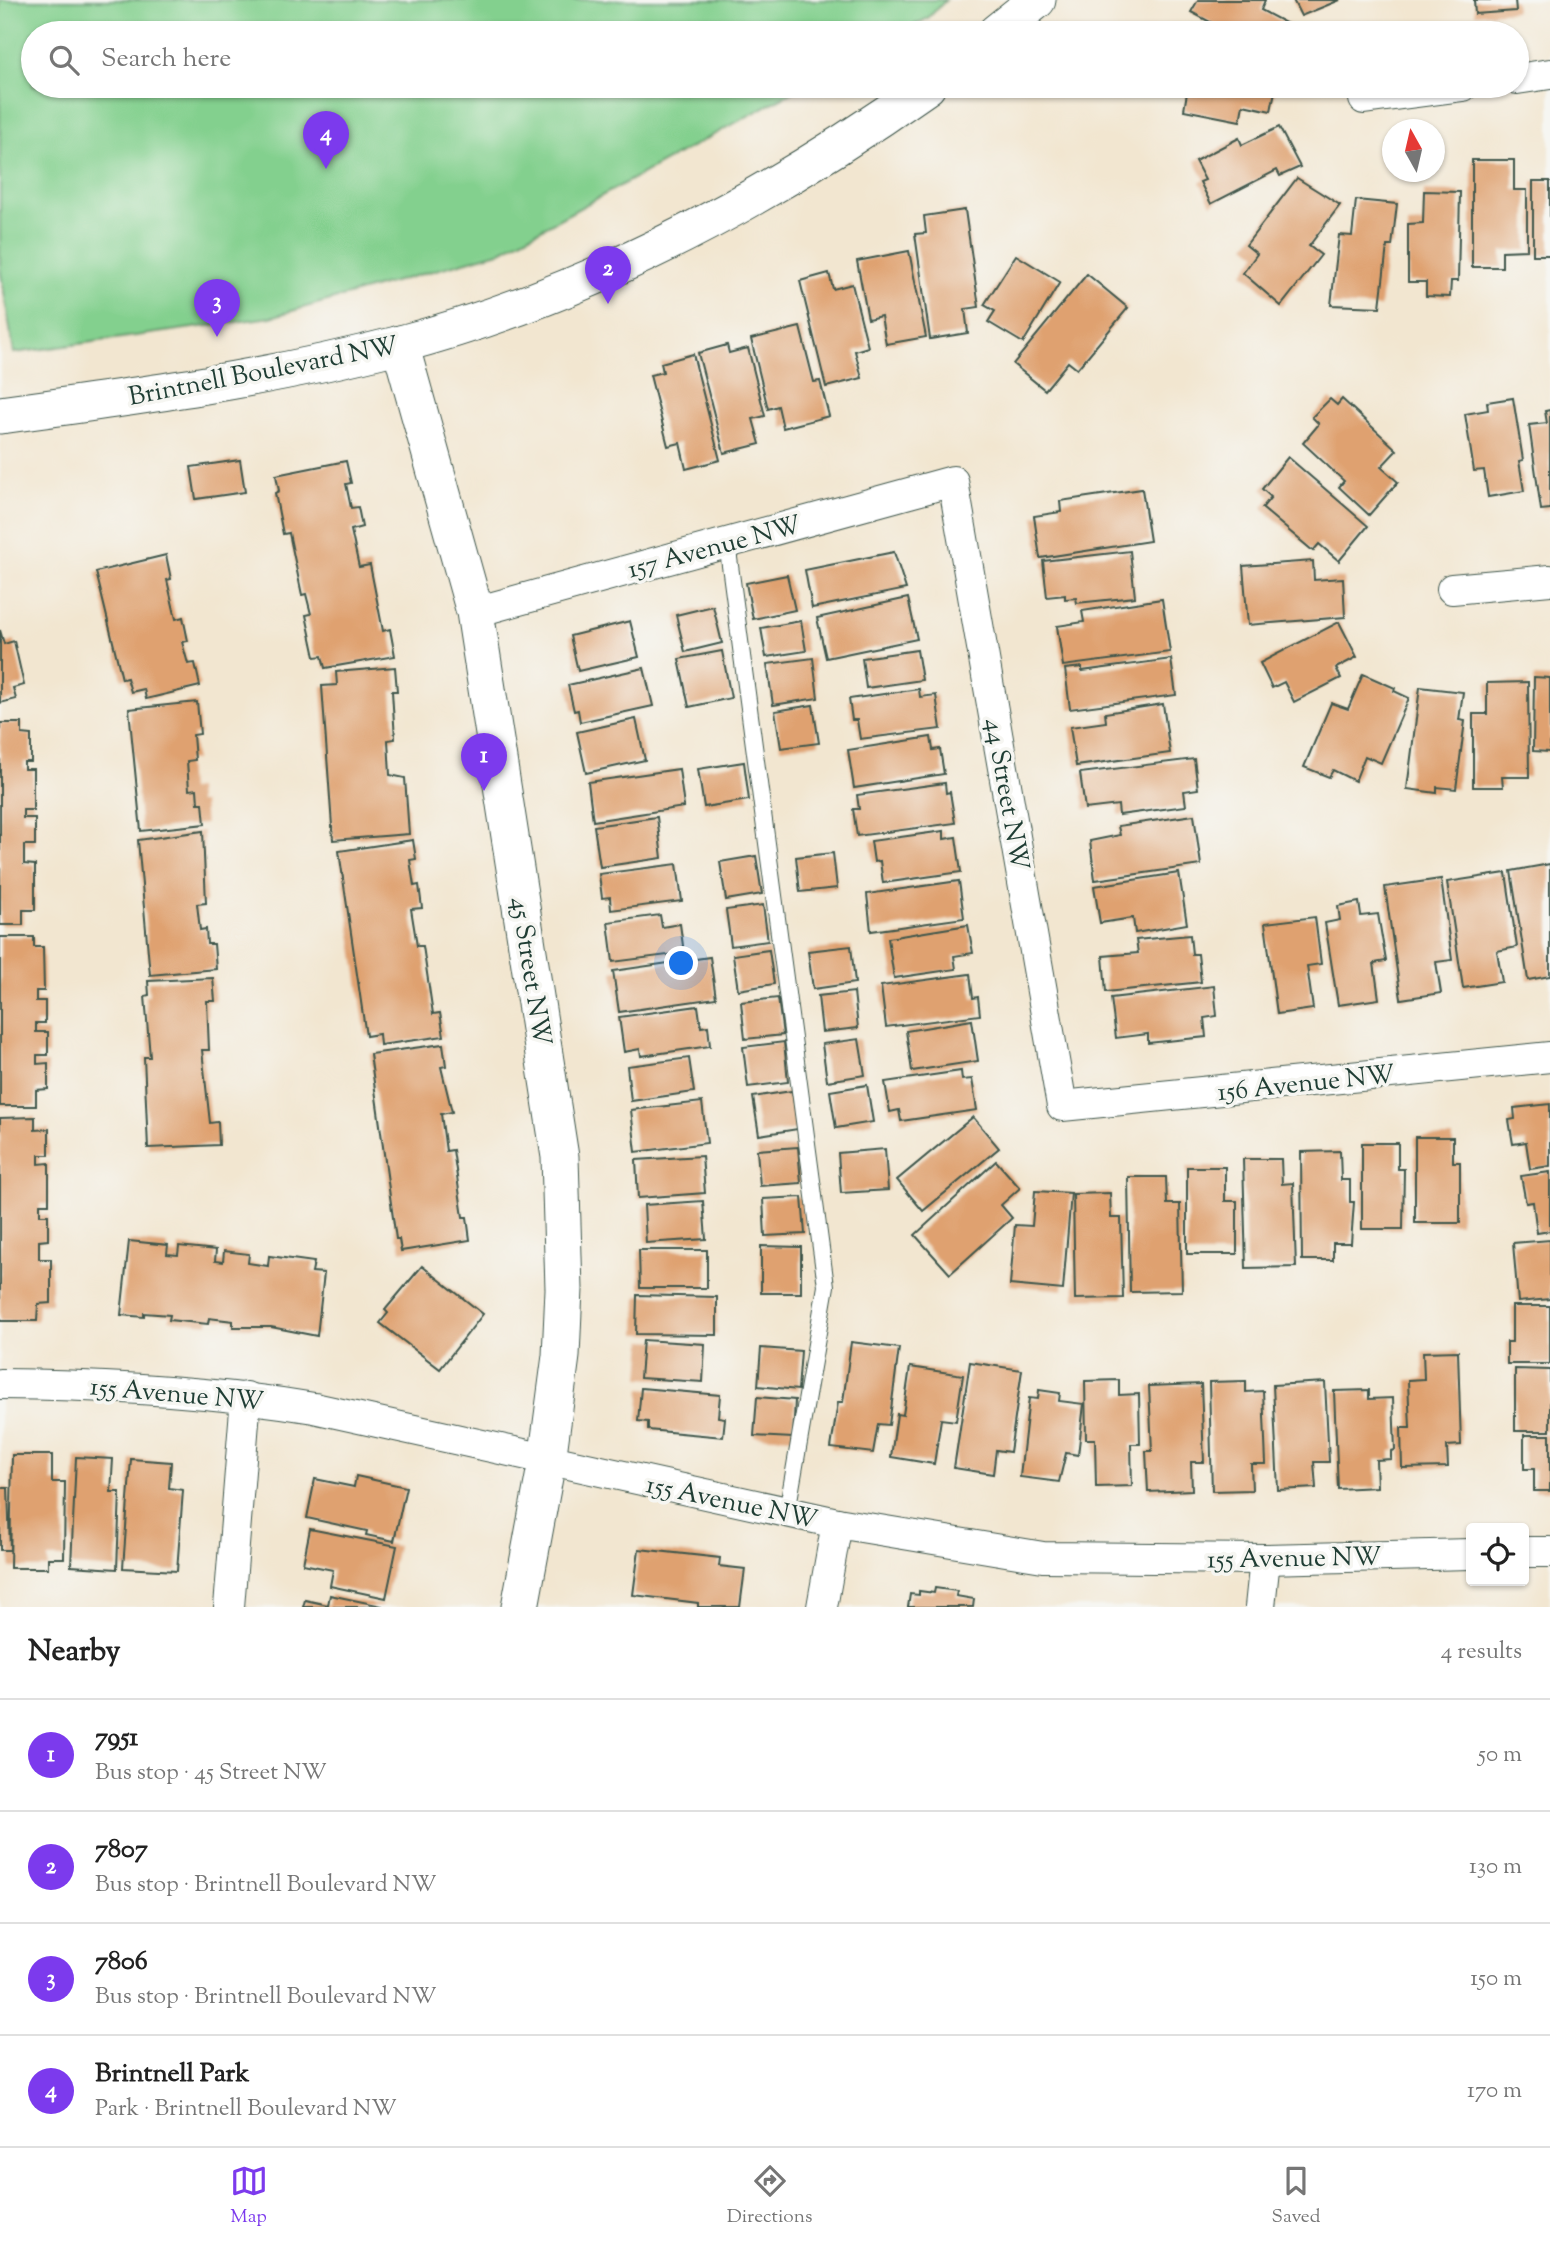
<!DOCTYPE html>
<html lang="en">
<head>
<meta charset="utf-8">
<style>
	:root { --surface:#fff; --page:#f6f6f6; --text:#222; --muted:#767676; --line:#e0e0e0; --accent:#7c3aed }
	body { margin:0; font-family:"Sorts Mill Goudy",serif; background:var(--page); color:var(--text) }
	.controls { position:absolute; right:21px; bottom:21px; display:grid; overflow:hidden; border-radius:7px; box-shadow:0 2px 5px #0004 }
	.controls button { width:63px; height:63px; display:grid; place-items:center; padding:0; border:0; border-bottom:2px solid var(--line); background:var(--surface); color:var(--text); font:35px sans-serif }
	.compass { position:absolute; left:1382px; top:119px; width:63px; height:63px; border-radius:50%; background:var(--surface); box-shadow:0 2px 5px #0004; rotate:352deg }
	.you { position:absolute; left:682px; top:964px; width:24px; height:24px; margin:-18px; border:5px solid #fff; border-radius:50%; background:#1a73e8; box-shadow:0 0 0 10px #1a73e833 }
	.badge { display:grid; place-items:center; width:46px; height:46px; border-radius:50%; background:var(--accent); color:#fff; font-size:23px; font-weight:700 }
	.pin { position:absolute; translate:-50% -58px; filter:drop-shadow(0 2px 4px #0008) }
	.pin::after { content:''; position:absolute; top:37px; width:24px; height:21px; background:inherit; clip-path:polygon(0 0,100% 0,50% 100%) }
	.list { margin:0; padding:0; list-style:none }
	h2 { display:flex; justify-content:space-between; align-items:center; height:91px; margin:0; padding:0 28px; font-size:30px }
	h2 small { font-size:23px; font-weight:400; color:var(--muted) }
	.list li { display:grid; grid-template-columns:46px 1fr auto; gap:21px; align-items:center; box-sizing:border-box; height:112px; padding:0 28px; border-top:2px solid var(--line) }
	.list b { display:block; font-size:26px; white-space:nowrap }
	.list p { margin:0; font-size:23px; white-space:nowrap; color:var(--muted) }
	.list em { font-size:23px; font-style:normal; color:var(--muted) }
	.icon { flex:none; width:38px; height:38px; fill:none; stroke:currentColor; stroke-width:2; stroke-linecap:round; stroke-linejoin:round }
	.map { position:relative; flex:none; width:1550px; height:1607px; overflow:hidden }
	.search { position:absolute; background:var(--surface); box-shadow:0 2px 5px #0004; left:21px; right:21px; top:21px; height:77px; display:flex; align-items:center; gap:18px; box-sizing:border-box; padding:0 24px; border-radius:38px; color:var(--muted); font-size:26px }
	.sheet { height:539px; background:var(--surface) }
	nav { display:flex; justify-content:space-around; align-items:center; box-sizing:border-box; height:98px; border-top:2px solid var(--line); background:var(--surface); font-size:19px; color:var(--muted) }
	nav a { display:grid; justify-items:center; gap:4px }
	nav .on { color:var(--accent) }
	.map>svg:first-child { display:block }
	.park { fill:#83d08e; stroke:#518661; stroke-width:2 }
	.building { fill:#dfa170 }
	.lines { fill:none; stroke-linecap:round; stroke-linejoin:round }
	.service-casing { stroke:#3f564b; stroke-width:18 }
	.minor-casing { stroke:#3f564b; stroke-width:32 }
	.tertiary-casing { stroke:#3f564b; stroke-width:39 }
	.service { stroke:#fff; stroke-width:16 }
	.minor { stroke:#fff; stroke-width:30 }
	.tertiary { stroke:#fff; stroke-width:37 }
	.labels { text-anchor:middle; stroke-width:7; stroke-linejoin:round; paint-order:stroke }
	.street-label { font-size:26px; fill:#1f3d34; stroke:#f6f6f2 }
</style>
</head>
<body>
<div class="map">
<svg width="1550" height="1607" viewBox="0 0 1550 1607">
	<rect width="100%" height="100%" fill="#f6f6f2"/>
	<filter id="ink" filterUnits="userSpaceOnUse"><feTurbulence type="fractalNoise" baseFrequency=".0143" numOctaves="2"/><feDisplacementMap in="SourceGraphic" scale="14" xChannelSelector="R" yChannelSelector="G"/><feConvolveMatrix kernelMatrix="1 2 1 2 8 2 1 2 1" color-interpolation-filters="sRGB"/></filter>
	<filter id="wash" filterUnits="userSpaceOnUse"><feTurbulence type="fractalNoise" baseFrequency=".00686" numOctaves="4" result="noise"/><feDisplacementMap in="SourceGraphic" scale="28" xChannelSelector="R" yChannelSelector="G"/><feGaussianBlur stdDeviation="1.57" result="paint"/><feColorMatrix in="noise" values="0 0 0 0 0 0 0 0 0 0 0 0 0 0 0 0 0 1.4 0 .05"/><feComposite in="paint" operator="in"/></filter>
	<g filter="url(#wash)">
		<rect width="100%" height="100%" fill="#f2e6d0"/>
		<path class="park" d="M0,0H946L928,18L900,33H33V86H803L499,252L271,317L14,353L0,268Z"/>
		<g id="blocks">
			<g class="building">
				<path d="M1198,0H1265L1261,10L1297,29L1295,33H1231L1191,12Z"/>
				<path d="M1293,0H1340L1301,16Z"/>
				<path d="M1474,0H1515L1516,11L1475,14Z"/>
				<path d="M1175,86H1276L1271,111L1243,105L1240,121L1184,110L1187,93L1174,90Z"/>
				<path d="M1279,127L1300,167L1280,176L1277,170L1211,204L1200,182L1205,180L1195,161L1239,138L1242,145Z"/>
				<path d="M1472,160H1514V190H1527V250L1502,251V267H1472Z"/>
				<path d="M1297,178L1340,205L1309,246L1321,255L1281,306L1243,273L1257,254L1246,245Z"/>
				<rect x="1533" y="181" width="17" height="74"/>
				<path d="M1424,191L1460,192L1458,281H1451L1450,297L1426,296V282H1408V224L1423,223Z"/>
				<path d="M1356,200L1397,204L1392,246H1387L1380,307L1331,305L1339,235L1352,236Z"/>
				<path d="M965,210L979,307L965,309L968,333L930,339L915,234L926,233L924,216Z"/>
				<path d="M909,251L926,337L886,344L881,316L868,319L857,261Z"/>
				<path d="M1016,255L1060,282L1023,343L988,322L995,311L984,305Z"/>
				<path d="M829,273L833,289L852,284L868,347L855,351L862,378L826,387L800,281Z"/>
				<path d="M1087,274L1128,308L1077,369L1068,362L1045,390L1013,364Z"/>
				<path d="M800,327L814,382L820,381L829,416L783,428L778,406L768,409L751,339Z"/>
				<path d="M727,345L729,353L748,348L765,416L753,419L760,444L724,453L698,353Z"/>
				<path d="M693,354L720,460L686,469L680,443L668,446L650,375L663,372L661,363Z"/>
				<path d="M1513,398L1523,460L1519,461L1524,491L1488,497L1484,470L1474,471L1465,414L1488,410L1487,402Z"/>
				<path d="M1330,399L1337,405L1342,399L1397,450L1381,467L1398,482L1369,515L1339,487L1344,481L1303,443L1319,424L1312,417Z"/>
				<path d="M1550,410V509L1541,510L1529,425L1547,423L1545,411Z"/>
				<path d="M1288,457L1368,526L1339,561L1319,544L1313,551L1262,508L1271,497L1262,489Z"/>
				<path d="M240,460L245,492L196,499L191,467Z"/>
				<path d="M346,461L351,483L346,484L351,508L358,507L362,527L351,530L359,567L370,565L383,631L390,629L395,656L325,668L322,656L315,657L306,615L311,614L306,594L302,595L289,533L283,534L275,493L279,491L276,475Z"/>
				<path d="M1142,489L1150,541L1040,558L1034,516L1061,512L1060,501Z"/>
				<path d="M1130,551L1135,597L1077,603L1076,598L1065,599V595L1047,597L1043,561Z"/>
				<path d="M894,552L906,589L812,608L805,570Z"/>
				<path d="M166,555L171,579L167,580L176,619L183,617L188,641L182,642L188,664L195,663L200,686L146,699L144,689L131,692L127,678L122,679L96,572Z"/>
				<path d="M1313,561L1314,580L1343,578L1345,617L1248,625L1243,566Z"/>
				<path d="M787,575L795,610L753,619L746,583Z"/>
				<path d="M908,598L917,639L826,658L817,618Z"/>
				<path d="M1162,599L1170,652L1063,666L1057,626L1084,622L1082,611Z"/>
				<path d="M713,606L722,643L685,652L676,615Z"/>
				<path d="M630,621L639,657L578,671L570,636Z"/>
				<path d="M801,621L806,651L766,657L761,628Z"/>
				<path d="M1339,622L1357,657L1336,668L1341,678L1294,702L1284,682L1272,688L1260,663Z"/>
				<path d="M0,630L4,644L14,641L24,685L13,688L16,699L0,703Z"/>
				<path d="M917,650L922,680L866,688L862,658Z"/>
				<path d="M722,651L731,698L689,707L679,659Z"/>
				<path d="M813,658L818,698L773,705L767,664Z"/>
				<path d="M1171,659L1176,695L1070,709L1065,669L1082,667V671Z"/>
				<path d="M395,667L397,691H392L395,739L388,740L390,775L405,778L409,834L333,840L322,686L337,685L336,672Z"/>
				<path d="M644,668L653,706L580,722L578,710L574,711L568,685Z"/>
				<path d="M1363,674L1395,688L1394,691L1409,698L1381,763L1365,756L1355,781L1333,770L1329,777L1304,767L1331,703L1348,709Z"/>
				<path d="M1534,677L1550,678V752L1533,751Z"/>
				<path d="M1528,682L1529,777H1502L1503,787H1473V714H1487V683Z"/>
				<path d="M1420,687L1463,692L1459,720L1465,721L1456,789L1437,787V793L1407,789Z"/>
				<path d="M919,689L920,697L936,695L941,729L860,739L857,720H852L849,699Z"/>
				<path d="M197,702L200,734L193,735L195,760L187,761L189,790L197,789L198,803H203L205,824L141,831L129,709Z"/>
				<path d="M1163,704L1170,753L1076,766L1070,727L1106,722L1105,713Z"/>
				<path d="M813,705L819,743L781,748L775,711Z"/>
				<path d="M636,719L645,760L586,773L577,732Z"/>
				<path d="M0,723H22V734L31,735V762H24V769H33V810H23V818H35V845H24V864L35,865V910H23V925H0Z"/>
				<path d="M931,737L933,750L940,749L944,774L854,788L848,750Z"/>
				<path d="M1194,759L1198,789L1184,791L1186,806L1119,815L1118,805L1085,809L1080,773Z"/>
				<path d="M744,762L749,800L704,807L698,769Z"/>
				<path d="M679,769L684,807L593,821L588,782Z"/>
				<path d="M945,783L946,793L950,792L955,823L857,836L853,809H859L857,795Z"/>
				<path d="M1194,815L1201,865L1095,880L1090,841L1120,835L1118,826Z"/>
				<path d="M657,817L662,858L600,867L594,826Z"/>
				<path d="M203,831L206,903L197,904L200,930L206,929L207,944H214L216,969L150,975L138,840Z"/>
				<path d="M944,831V839L956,837L961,872L883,883L880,861L874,862L871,841Z"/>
				<path d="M413,840L416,859L410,860L414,886L419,885L422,908L411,909L417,946H423L433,1014L440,1013L444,1036L380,1045L379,1034L366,1036L339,851Z"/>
				<path d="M833,853L837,888L800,892L796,857Z"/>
				<path d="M756,856L762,894L726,900L720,862Z"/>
				<path d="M677,864L682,901L611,910L610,897L602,898L599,874Z"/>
				<path d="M1550,864V976L1528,980L1511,871Z"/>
				<path d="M1179,873L1187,924L1135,933L1133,918L1100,923L1094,886Z"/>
				<path d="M1506,873L1517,947L1497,951L1502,982L1463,988L1447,882Z"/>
				<path d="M1441,879L1452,960L1436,962L1441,993L1401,999L1385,887Z"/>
				<path d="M959,881L964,918L871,931L867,894Z"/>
				<path d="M1359,902L1361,916L1378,914L1386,961L1374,963L1379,999L1338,1005L1325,923L1340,920L1338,906Z"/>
				<path d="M763,905L768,941L731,946L726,910Z"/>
				<path d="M660,915L662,927L680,924L684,953L613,962L608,922Z"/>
				<path d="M1315,917L1321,964L1307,966L1313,1009L1277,1014L1265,923Z"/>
				<path d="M968,925L973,953L954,956L956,969L894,978L888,938Z"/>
				<path d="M1190,935L1192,954H1198L1201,982L1106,992L1103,956L1138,953L1136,940Z"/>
				<path d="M0,937H34V947H43L44,991H36V1001H45V1023H36V1032H48V1055H37V1064L48,1063V1089L36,1090V1106H0Z"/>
				<path d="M851,946L855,983L813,989L808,951Z"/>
				<path d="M769,950L774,984L738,990L733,955Z"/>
				<path d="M710,957L716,998L619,1012L613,971Z"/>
				<path d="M970,974L973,998L978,997L980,1015L886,1027L881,986Z"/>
				<path d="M213,978L215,1001H207L209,1050H202L210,1123L218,1122L219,1145L148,1148L144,1057H150L145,996L149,995L148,981Z"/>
				<path d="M1214,986L1217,1016L1204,1018L1206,1037L1148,1043V1034L1116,1038L1111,998Z"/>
				<path d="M854,992L858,1028L822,1032L818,996Z"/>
				<path d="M778,998L783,1035L745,1039L741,1002Z"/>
				<path d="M698,1006L701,1027L708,1026L710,1046L641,1056L640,1049L624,1052L619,1017Z"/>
				<path d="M972,1020L978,1061L912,1071L906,1031Z"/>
				<path d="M859,1039L865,1075L827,1081L822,1044Z"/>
				<path d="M784,1042L788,1082L748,1087L743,1047Z"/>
				<path d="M443,1044L446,1066L441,1067L452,1112L441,1114L446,1151L453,1150L463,1217H467L470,1240L401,1251L399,1239H396L370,1054Z"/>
				<path d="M689,1058L694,1092L631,1101L627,1066Z"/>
				<path d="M961,1071L962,1080L972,1079L977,1110L901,1121L899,1110L890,1112L885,1082Z"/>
				<path d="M867,1085L873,1122L836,1128L830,1091Z"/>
				<path d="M792,1091L798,1129L759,1135L753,1097Z"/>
				<path d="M702,1102L707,1143L636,1152L631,1110Z"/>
				<path d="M1550,1104V1166L1530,1169L1526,1142L1513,1144L1509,1120L1515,1119L1514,1108Z"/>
				<path d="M35,1117V1130L49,1129V1155H39V1164L49,1163V1204H40V1215H48V1240L39,1241V1259H51V1303L38,1304L37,1321H0V1118Z"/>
				<path d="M973,1117L999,1148L923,1211L897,1180Z"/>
				<path d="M1415,1137H1453V1162H1460V1223H1415Z"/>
				<path d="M1362,1143H1398V1169H1404L1403,1229H1362Z"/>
				<path d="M798,1147L801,1183L760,1186L757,1150Z"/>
				<path d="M885,1149L888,1190L841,1193L838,1153Z"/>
				<path d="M1340,1151L1341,1180H1350V1202H1354L1351,1243H1333V1260H1302L1301,1152Z"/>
				<path d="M702,1156L705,1193L638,1198L636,1160Z"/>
				<path d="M1243,1159H1281L1282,1184L1293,1183L1296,1267L1246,1268Z"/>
				<path d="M996,1161L1020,1188L1001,1205L1012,1218L950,1274L915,1235Z"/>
				<path d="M1187,1167H1225V1201H1237V1254H1187Z"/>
				<path d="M1550,1172V1231L1537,1233L1533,1202L1526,1203L1521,1176Z"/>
				<path d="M1128,1177H1166L1167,1204H1180L1182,1291L1130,1292Z"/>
				<path d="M1035,1191L1071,1193L1063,1290L1010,1285L1015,1225L1032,1226Z"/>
				<path d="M1110,1193L1111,1218H1121L1123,1298L1075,1299L1073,1194Z"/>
				<path d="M802,1197L805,1234L765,1236L763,1199Z"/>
				<path d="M703,1201L706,1239L646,1243L644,1205Z"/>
				<path d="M1550,1240V1299L1518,1302L1513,1243Z"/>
				<path d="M129,1241L168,1245L167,1254L178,1255L179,1246L216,1250L215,1261L223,1262L224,1251L249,1254L248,1263L268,1266L269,1256L314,1262L312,1272L324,1273L317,1336L271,1327H233V1321L209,1318L208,1324L169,1320L170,1315L144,1313V1317L121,1315Z"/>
				<path d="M761,1246L801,1247V1293H761Z"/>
				<path d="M639,1250H707V1288H640Z"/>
				<path d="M422,1266L483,1314L440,1369L380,1323L388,1313L385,1310Z"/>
				<path d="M637,1295L717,1297V1335L636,1334Z"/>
				<path d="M1512,1306H1550V1364H1507V1342H1512Z"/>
				<path d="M643,1340L705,1344L703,1382L640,1378Z"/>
				<path d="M851,1342L899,1348L889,1425L878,1424L873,1453L831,1448L838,1402H843Z"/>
				<path d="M761,1348L801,1351L798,1390L758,1386Z"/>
				<path d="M1458,1351L1461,1445L1447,1446L1448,1467L1402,1468L1401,1428H1410L1408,1380L1424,1379L1423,1352Z"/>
				<path d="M970,1362L1022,1370L1010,1452L996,1450L993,1474L954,1468Z"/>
				<path d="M910,1367L963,1375L956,1421L941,1419L934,1464L891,1457L897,1414L903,1415Z"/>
				<path d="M1515,1369L1550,1370V1431H1515Z"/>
				<path d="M1119,1380V1395L1139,1394L1140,1444H1131L1132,1486L1096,1487L1095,1439H1086L1085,1381Z"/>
				<path d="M1246,1381V1392L1263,1391L1266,1464H1251L1252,1490L1212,1491L1209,1382Z"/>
				<path d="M1325,1382L1329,1462H1314L1316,1488L1278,1490L1273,1385Z"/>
				<path d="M1201,1384L1204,1462H1191L1192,1490L1148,1492L1146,1451H1152L1149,1386Z"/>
				<path d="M641,1388L720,1395L718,1417L725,1418L723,1437L648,1430V1422L638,1421Z"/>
				<path d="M1039,1390L1060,1393L1059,1401L1084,1404L1078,1455L1066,1453L1059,1482L1020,1477L1029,1398L1038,1399Z"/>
				<path d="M1369,1390V1399L1393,1398L1395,1450L1391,1451V1459L1376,1460L1377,1487L1338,1489L1334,1391Z"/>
				<path d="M757,1397L795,1400L793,1438L754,1436Z"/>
				<path d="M1524,1435H1550V1491H1534V1469H1524Z"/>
				<path d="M12,1455H52V1482H65L64,1558H48V1568H10Z"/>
				<path d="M76,1457L113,1459L111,1492H120L117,1569L71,1566Z"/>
				<path d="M131,1459L171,1462L169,1488L183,1490L177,1571L123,1568Z"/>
				<path d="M356,1476L406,1487L394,1541L366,1535L367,1531L307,1518L315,1479L354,1487Z"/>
				<path d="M0,1488H8L10,1550H0Z"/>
				<path d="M310,1529L397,1546L386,1598L330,1586L333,1570L303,1564Z"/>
				<path d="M639,1549L720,1558L719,1566L745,1569L740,1607H698V1603L633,1595Z"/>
				<path d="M935,1588L957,1591L956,1596L974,1599L973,1607H908L910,1594L919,1595V1591L934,1593Z"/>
				<path d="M330,1595L382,1606V1607H303L305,1600L328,1605Z"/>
			</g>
		</g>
	</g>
	<g filter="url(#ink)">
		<use href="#blocks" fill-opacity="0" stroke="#3f564b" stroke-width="2"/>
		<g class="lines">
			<g class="service-casing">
				<path id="service" d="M727,543L826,1286L787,1512"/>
			</g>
			<g class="minor-casing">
				<g id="minor">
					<path d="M1517,79L1550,74"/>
					<path d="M1364,99L1463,86"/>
					<path d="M1452,589L1550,580"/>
					<path d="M475,612L953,481L1062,1106L1550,1057"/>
					<path d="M0,1384C106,1385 210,1391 314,1408L837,1523L1043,1557L1265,1559L1471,1554"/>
					<path d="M1524,1552H1550"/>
					<path d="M229,1607L246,1397"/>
					<path d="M822,1607L837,1523"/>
					<path d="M1260,1607L1265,1559"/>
				</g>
			</g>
			<g class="tertiary-casing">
				<g id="tertiary">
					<path d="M996,33L1037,0"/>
					<path d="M400,344L475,612L560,1157L564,1289L561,1356L547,1461L520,1607"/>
					<path d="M0,415C133,397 267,379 397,345C589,295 766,200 927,86"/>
				</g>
			</g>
			<use href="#service" class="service"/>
			<use href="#minor" class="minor"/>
			<use href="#tertiary" class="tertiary"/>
		</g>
	</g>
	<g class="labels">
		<g class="street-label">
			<text transform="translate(263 370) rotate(-11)" y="9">Brintnell Boulevard NW</text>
			<text transform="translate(714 546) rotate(-15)" y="9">157 Avenue NW</text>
			<text transform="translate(1008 794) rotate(80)" y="9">44 Street NW</text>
			<text transform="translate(532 971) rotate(81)" y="9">45 Street NW</text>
			<text transform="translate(1306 1082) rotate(-6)" y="9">156 Avenue NW</text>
			<text transform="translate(177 1393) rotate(5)" y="9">155 Avenue NW</text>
			<text transform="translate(732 1501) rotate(12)" y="9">155 Avenue NW</text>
			<text transform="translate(1294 1557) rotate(-1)" y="9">155 Avenue NW</text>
		</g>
	</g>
</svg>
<div class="controls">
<button><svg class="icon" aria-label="locate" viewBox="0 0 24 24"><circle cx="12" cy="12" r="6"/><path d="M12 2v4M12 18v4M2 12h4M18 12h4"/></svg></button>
</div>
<svg class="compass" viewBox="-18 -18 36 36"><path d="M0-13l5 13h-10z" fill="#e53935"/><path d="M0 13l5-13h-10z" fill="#767676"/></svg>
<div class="you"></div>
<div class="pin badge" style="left:484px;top:791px">1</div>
<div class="pin badge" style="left:608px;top:304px">2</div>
<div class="pin badge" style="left:217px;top:337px">3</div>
<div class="pin badge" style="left:326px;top:169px">4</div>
<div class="search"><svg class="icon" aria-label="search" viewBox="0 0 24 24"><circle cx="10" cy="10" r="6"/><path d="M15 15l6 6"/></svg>Search here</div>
</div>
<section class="sheet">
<h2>Nearby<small>4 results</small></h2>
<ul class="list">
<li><span class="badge">1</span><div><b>7951</b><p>Bus stop · 45 Street NW</p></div><em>50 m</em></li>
<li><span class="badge">2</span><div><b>7807</b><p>Bus stop · Brintnell Boulevard NW</p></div><em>130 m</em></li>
<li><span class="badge">3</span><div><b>7806</b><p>Bus stop · Brintnell Boulevard NW</p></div><em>150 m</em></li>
<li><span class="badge">4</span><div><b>Brintnell Park</b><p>Park · Brintnell Boulevard NW</p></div><em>170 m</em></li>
</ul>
</section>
<nav>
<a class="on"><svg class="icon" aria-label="map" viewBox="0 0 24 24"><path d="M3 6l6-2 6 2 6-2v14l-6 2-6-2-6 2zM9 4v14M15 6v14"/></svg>Map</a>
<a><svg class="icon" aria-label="directions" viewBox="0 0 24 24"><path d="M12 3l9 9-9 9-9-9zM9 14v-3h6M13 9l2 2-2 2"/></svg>Directions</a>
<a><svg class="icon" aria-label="saved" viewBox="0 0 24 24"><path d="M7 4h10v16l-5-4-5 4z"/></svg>Saved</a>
</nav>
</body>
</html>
